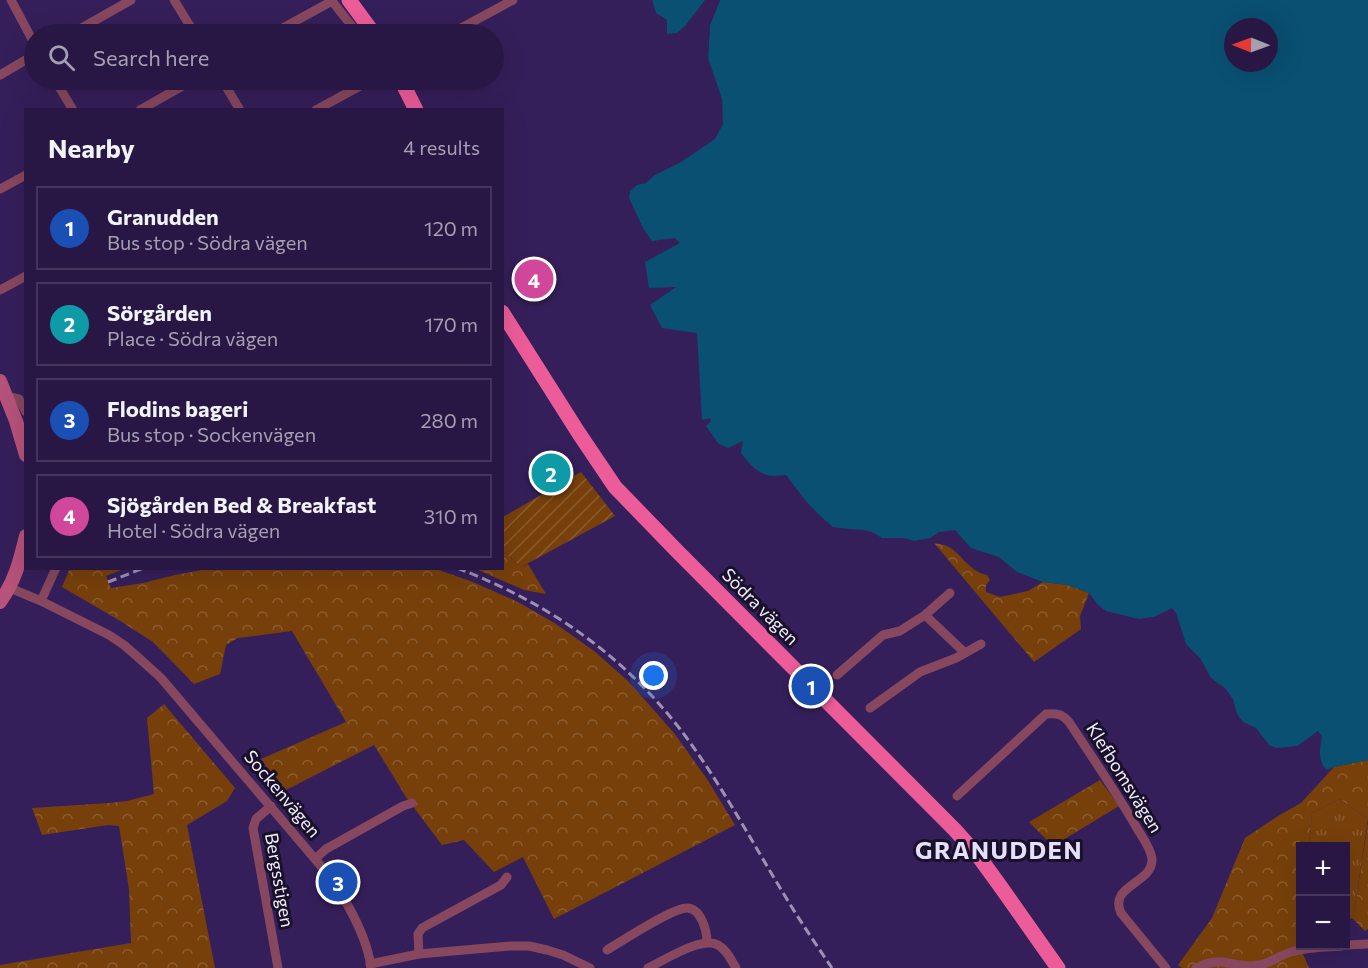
<!DOCTYPE html>
<html lang="en">
<head>
<meta charset="utf-8">
<style>
	:root { --surface:#281744; --page:#34244f; --text:#f1f3f6; --muted:#a59fb2; --line:#44365d; --accent:#db2777 }
	body { margin:0; font-family:Commissioner,sans-serif; background:var(--page); color:var(--text) }
	.controls { position:absolute; right:18px; bottom:18px; display:grid; overflow:hidden; border-radius:0px; box-shadow:0 6px 24px #0002 }
	.controls button { width:54px; height:54px; display:grid; place-items:center; padding:0; border:0; border-bottom:2px solid var(--line); background:var(--surface); color:var(--text); font:30px sans-serif }
	.compass { position:absolute; left:1224px; top:18px; width:54px; height:54px; border-radius:50%; background:var(--surface); box-shadow:0 6px 24px #0002; rotate:271deg }
	.you { position:absolute; left:654px; top:676px; width:21px; height:21px; margin:-15px; border:4px solid #fff; border-radius:50%; background:#1a73e8; box-shadow:0 0 0 9px #1a73e833 }
	.badge { display:grid; place-items:center; width:39px; height:39px; border-radius:50%; background:var(--accent); color:#fff; font-size:20px; font-weight:700 }
	.pin { position:absolute; translate:-50% -50%; border:3px solid #fff; box-shadow:0 2px 6px #0006 }
	.list { margin:0; padding:0; list-style:none }
	h2 { display:flex; justify-content:space-between; align-items:center; height:78px; margin:0; padding:0 24px; font-size:26px }
	h2 small { font-size:20px; font-weight:400; color:var(--muted) }
	.list li { display:grid; grid-template-columns:39px 1fr auto; gap:18px; align-items:center; box-sizing:border-box; height:84px; margin:0 12px 12px; padding:0 12px; border:2px solid var(--line); border-radius:0px }
	.list b { display:block; font-size:22px; white-space:nowrap }
	.list p { margin:0; font-size:20px; white-space:nowrap; color:var(--muted) }
	.list em { font-size:20px; font-style:normal; color:var(--muted) }
	.icon { flex:none; width:33px; height:33px; fill:none; stroke:currentColor; stroke-width:2; stroke-linecap:round; stroke-linejoin:round }
	.map { position:relative; flex:none; width:1368px; height:968px; overflow:hidden }
	.search { position:absolute; background:var(--surface); box-shadow:0 6px 24px #0002; left:24px; top:24px; width:480px; height:66px; display:flex; align-items:center; gap:15px; box-sizing:border-box; padding:0 21px; border-radius:33px; color:var(--muted); font-size:22px }
	.panel { position:absolute; background:var(--surface); box-shadow:0 6px 24px #0002; left:24px; top:108px; width:480px; height:462px; border-radius:0px }
	.map>svg:first-child { display:block }
	.grass { fill:url(#grass-tufts) }
	.forest { fill:url(#forest-crowns) }
	.garden { fill:url(#garden-furrows) }
	.water { fill:#095072; fill-rule:evenodd }
	.pier { fill:#351f5a }
	.lines { fill:none; stroke-linecap:round; stroke-linejoin:round }
	.minor { stroke:#87475f; stroke-width:9 }
	.secondary { stroke:#b7527a; stroke-width:14 }
	.trunk { stroke:#ec5c98; stroke-width:15 }
	.rail { stroke:#9c90b3; stroke-width:3; stroke-dasharray:9 4.5; stroke-linecap:butt }
	.labels { text-anchor:middle; stroke-width:6; stroke-linejoin:round; paint-order:stroke }
	.street-label { font-size:18px; fill:#f1edfc; stroke:#19112a }
	.district-label { font-size:24px; font-weight:bold; letter-spacing:1.5px; fill:#e6dffc; stroke:#19112a }
</style>
</head>
<body>
<div class="map">
<svg width="1368" height="968" viewBox="0 0 1368 968">
	<defs>
		<pattern id="grass-tufts" width="24" height="20" patternUnits="userSpaceOnUse" patternTransform="scale(1.5)"><rect width="24" height="20" fill="#77400b"/><path d="M3 7l-1-3M5 7V3M7 7l1-3M15 17l-1-3M17 17v-4M19 17l1-3" fill="none" stroke="#8b5c2f"/></pattern>
		<pattern id="forest-crowns" width="20" height="18" patternUnits="userSpaceOnUse" patternTransform="scale(1.5)"><rect width="20" height="18" fill="#77400b"/><path d="M2 6a3 3 0 1 1 6 0M12 15a3 3 0 1 1 6 0" fill="none" stroke="#8b5c2f"/></pattern>
		<pattern id="garden-furrows" width="10" height="10" patternUnits="userSpaceOnUse" patternTransform="scale(1.5)"><rect width="10" height="10" fill="#77400b"/><path d="M-1 1l2-2M0 10L10 0M9 11l2-2" fill="none" stroke="#8b5c2f"/></pattern>
	</defs>
	<rect width="100%" height="100%" fill="#351f5a"/>
	<path class="grass" d="M1340,799L1368,819L1353,919L1346,917V846H1309L1312,813Z"/>
	<g class="forest">
		<path d="M934,543C940,544 947,545 952,549C964,558 971,572 987,575L990,580L986,585V592L1000,597L1028,591L1043,582L1068,585L1089,593L1080,616L1081,629L1034,662Z"/>
		<path d="M503,551L521,567L528,564L546,594L524,590L476,569L502,568Z"/>
		<path d="M70,568L124,569L106,576L111,588L143,583L175,575L213,568H433L473,582L518,602L556,624L594,651L629,682L674,733L707,779L735,825L554,919L523,857L494,872L464,840L442,845L406,797L374,745L284,791L261,759L346,722L292,631L238,638L226,645L220,674L194,684L153,642L117,619L62,587Z"/>
		<path d="M164,704L235,788L227,801L187,825L215,968H0V965L131,943L129,889L119,826L108,825L42,835L32,808L109,803L127,801L154,794L147,718Z"/>
		<path d="M1368,760V819L1340,799L1312,813L1309,846H1300V947L1309,968H1182L1178,965L1212,918L1245,838L1278,816L1301,803L1334,767Z"/>
		<path d="M1100,780L1119,806L1053,846L1029,822Z"/>
		<path d="M1368,822V929L1365,931L1353,919Z"/>
	</g>
	<path class="garden" d="M581,472L615,516L521,567L503,551V517Z"/>
	<g class="water">
		<path d="M652,0H705L685,26L677,33L667,34V20L656,13Z"/>
		<path d="M720,0H1368V760L1334,767L1327,770C1317,761 1320,748 1322,736L1318,731L1297,746L1277,748L1269,745L1256,728L1243,722L1237,714L1233,699L1225,688L1211,678L1200,658L1186,644L1176,613L1172,608L1154,617L1139,619L1106,611L1097,604L1089,593L1068,585L1043,582L1017,572L999,557L971,548L955,530L939,532L930,538L914,541L904,538H882L872,532L864,530L849,529L833,527L818,514L805,500L786,475C780,475 772,477 767,475C756,472 747,461 741,453L743,441L728,448L718,443L706,426L711,421L710,418L702,420L697,333L662,328L650,305L676,287L649,288L645,262L680,243L675,238L652,241L643,228L629,198L630,191L637,185L646,183L655,175L681,162L715,139L723,124L722,99L708,58L710,25ZM1233,27H1269V63H1233Z"/>
	</g>
	<path class="pier" d="M717,0H720L710,25L708,58L705,54L707,24Z"/>
	<g class="lines">
		<g class="minor">
			<path d="M11,0L34,43"/>
			<path d="M174,0L195,34"/>
			<path d="M71,34L131,0"/>
			<path d="M272,34L332,1L358,34"/>
			<path d="M450,34L513,0"/>
			<path d="M0,75L34,55"/>
			<path d="M55,80L73,110"/>
			<path d="M222,80L240,110"/>
			<path d="M140,110L193,80"/>
			<path d="M316,110L371,80"/>
			<path d="M0,189L26,175"/>
			<path d="M0,290L26,276"/>
			<path d="M6,396L19,399L26,412"/>
			<path d="M10,588L41,601L109,635L124,645L140,659L161,678L332,879C348,904 368,938 371,968"/>
			<path d="M41,601L56,568"/>
			<path d="M925,615L965,653"/>
			<path d="M837,675L883,635L900,631L925,615L950,593"/>
			<path d="M870,708L920,672L956,658L981,644"/>
			<path d="M957,796L1046,714C1057,713 1062,714 1069,722C1092,757 1117,793 1138,830C1143,838 1151,849 1152,859C1153,884 1108,885 1121,913L1166,968"/>
			<path d="M271,806L256,819L253,828L278,968"/>
			<path d="M315,859L326,849L403,806L412,803"/>
			<path d="M1346,945L1368,944"/>
			<path d="M607,950C622,941 672,908 687,908C701,908 707,931 707,942"/>
			<path d="M419,954L418,934L422,928L501,885L507,877"/>
			<path d="M370,964L419,954L511,946H529L547,950L563,955L590,968"/>
			<path d="M648,968C665,960 701,936 718,945C727,950 731,960 736,968"/>
			<path d="M1196,968C1204,964 1214,961 1223,962C1236,964 1247,968 1260,965C1271,963 1280,955 1291,952C1307,947 1325,947 1342,946"/>
		</g>
		<g class="secondary">
			<path d="M0,381L16,421L26,455"/>
			<path d="M0,602C15,581 20,561 26,536"/>
		</g>
		<g class="trunk">
			<path d="M349,0L374,34"/>
			<path d="M401,80L416,110"/>
			<path d="M502,312L578,432L615,487L678,552L955,830L979,857L998,883L1058,968"/>
		</g>
		<g class="rail">
			<path d="M457,568C546,602 621,653 680,729C719,780 749,837 782,891C798,918 815,943 832,968"/>
			<path d="M108,582L144,568"/>
		</g>
	</g>
	<g class="labels">
		<g class="street-label">
			<text transform="translate(760 607) rotate(45)" y="6">Södra vägen</text>
			<text transform="translate(1124 778) rotate(58)" y="6">Klefbomsvägen</text>
			<text transform="translate(282 794) rotate(50)" y="6">Sockenvägen</text>
			<text transform="translate(279 880) rotate(80)" y="6">Bergsstigen</text>
		</g>
		<g class="district-label">
			<text x="999" y="859">GRANUDDEN</text>
		</g>
	</g>
</svg>
<div class="controls">
<button>+</button>
<button>−</button>
</div>
<svg class="compass" viewBox="-18 -18 36 36"><path d="M0-13l5 13h-10z" fill="#e53935"/><path d="M0 13l5-13h-10z" fill="#a59fb2"/></svg>
<div class="you"></div>
<div class="pin badge" style="left:811px;top:686px;background:#1a4fb4">1</div>
<div class="pin badge" style="left:551px;top:473px;background:#0f9aa8">2</div>
<div class="pin badge" style="left:338px;top:882px;background:#1a4fb4">3</div>
<div class="pin badge" style="left:534px;top:279px;background:#d1479c">4</div>
<div class="search"><svg class="icon" aria-label="search" viewBox="0 0 24 24"><circle cx="10" cy="10" r="6"/><path d="M15 15l6 6"/></svg>Search here</div>
<section class="panel">
<h2>Nearby<small>4 results</small></h2>
<ul class="list">
<li><span class="badge" style="background:#1a4fb4">1</span><div><b>Granudden</b><p>Bus stop · Södra vägen</p></div><em>120 m</em></li>
<li><span class="badge" style="background:#0f9aa8">2</span><div><b>Sörgården</b><p>Place · Södra vägen</p></div><em>170 m</em></li>
<li><span class="badge" style="background:#1a4fb4">3</span><div><b>Flodins bageri</b><p>Bus stop · Sockenvägen</p></div><em>280 m</em></li>
<li><span class="badge" style="background:#d1479c">4</span><div><b>Sjögården Bed &amp; Breakfast</b><p>Hotel · Södra vägen</p></div><em>310 m</em></li>
</ul>
</section>
</div>
</body>
</html>
